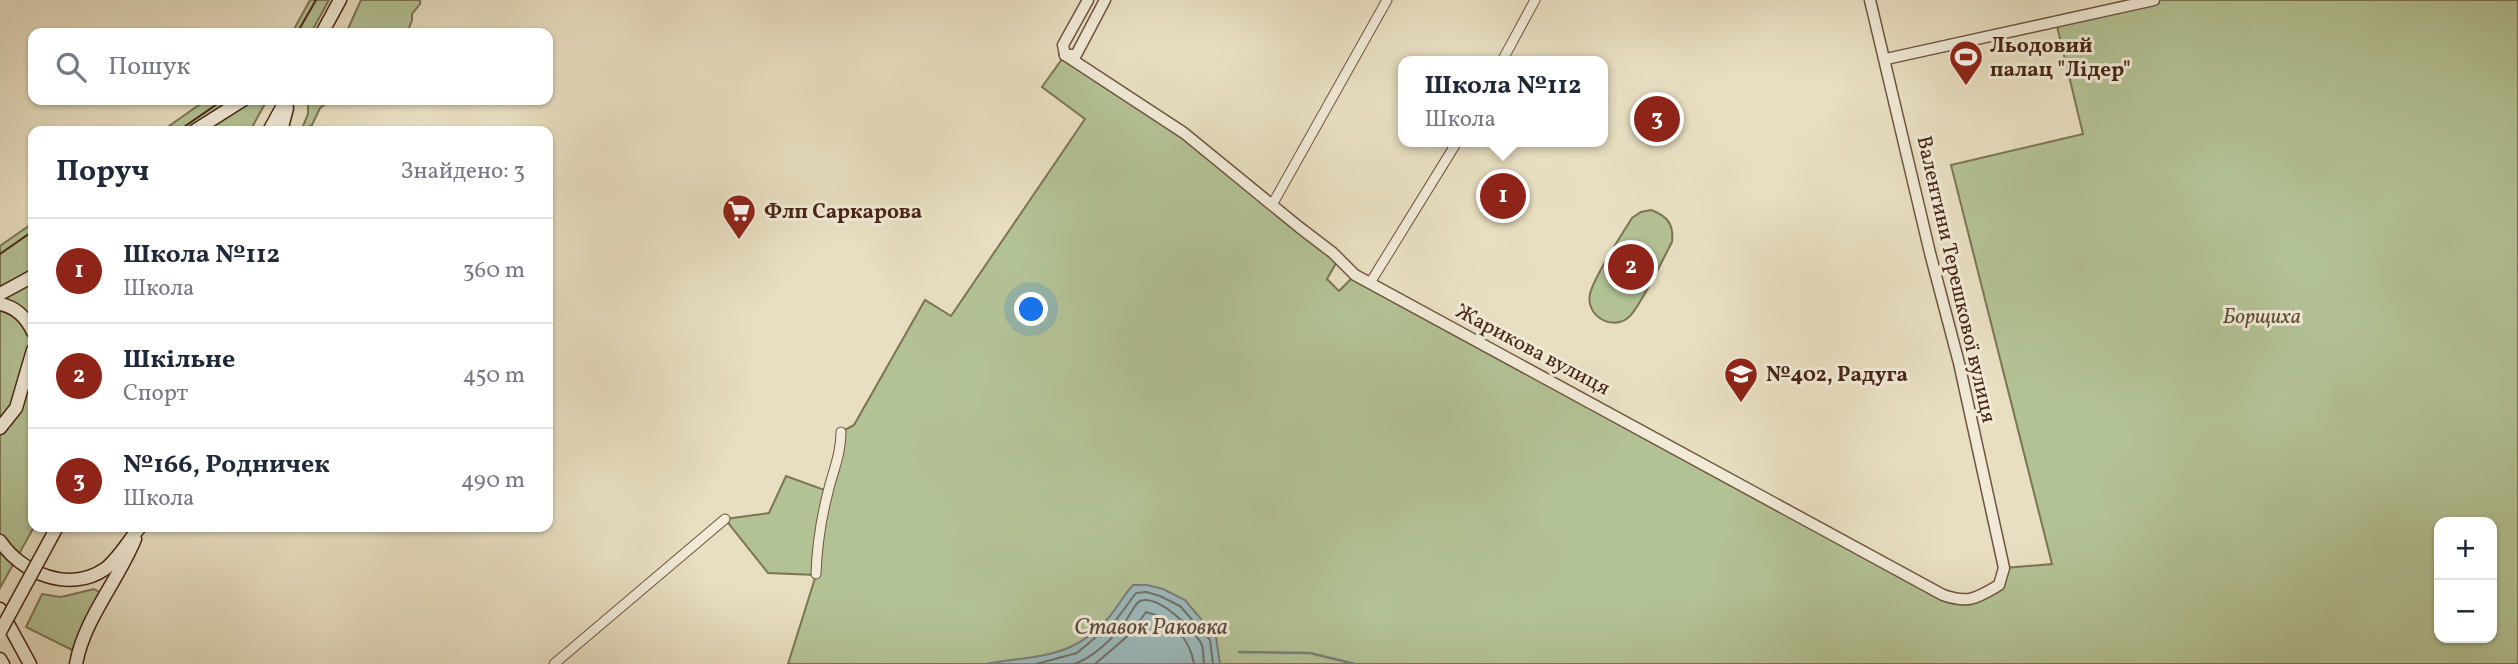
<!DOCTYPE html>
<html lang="uk">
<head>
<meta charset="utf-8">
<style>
	:root { --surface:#fff; --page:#f6f6f7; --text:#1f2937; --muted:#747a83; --line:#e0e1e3; --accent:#8f2418 }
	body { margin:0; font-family:Vollkorn,serif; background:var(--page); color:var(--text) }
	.controls { position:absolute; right:21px; bottom:21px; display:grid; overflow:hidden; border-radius:14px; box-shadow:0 2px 5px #0004 }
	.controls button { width:63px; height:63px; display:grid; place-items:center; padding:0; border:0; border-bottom:2px solid var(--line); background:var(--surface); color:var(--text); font:35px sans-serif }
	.you { position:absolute; left:1032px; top:310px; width:24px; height:24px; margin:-18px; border:5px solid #fff; border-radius:50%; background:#1a73e8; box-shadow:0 0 0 10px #1a73e833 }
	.badge { display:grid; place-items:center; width:46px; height:46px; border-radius:50%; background:var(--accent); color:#fff; font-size:23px; font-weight:700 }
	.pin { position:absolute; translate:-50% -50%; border:4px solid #fff; box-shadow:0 2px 7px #0006 }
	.popup { position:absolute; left:1398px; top:56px; width:210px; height:91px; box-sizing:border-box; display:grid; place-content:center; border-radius:14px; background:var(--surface); filter:drop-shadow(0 2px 5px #0005); font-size:23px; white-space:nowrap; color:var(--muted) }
	.popup b { font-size:26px; color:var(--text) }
	.popup::after { content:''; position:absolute; left:50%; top:100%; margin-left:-14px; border:14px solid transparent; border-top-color:var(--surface) }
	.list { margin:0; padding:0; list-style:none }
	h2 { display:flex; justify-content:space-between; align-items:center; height:91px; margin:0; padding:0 28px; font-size:30px }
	h2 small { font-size:23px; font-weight:400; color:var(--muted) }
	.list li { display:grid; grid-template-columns:46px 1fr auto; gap:21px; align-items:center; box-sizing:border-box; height:105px; padding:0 28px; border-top:2px solid var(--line) }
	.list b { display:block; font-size:26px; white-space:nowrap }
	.list p { margin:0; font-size:23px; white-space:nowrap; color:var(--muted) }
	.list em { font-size:23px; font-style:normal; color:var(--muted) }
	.icon { flex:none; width:38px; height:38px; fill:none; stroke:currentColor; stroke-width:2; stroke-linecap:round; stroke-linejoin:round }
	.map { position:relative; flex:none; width:2518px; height:664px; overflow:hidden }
	.search { position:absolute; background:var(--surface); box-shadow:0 2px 5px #0004; left:28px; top:28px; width:525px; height:77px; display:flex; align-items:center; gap:18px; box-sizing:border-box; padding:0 24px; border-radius:14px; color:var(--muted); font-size:26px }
	.panel { position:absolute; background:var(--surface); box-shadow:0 2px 5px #0004; left:28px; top:126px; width:525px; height:406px; border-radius:14px }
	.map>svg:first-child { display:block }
	.green { fill:#b3c295; stroke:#7d7454; stroke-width:2; fill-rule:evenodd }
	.water { fill:#9bbabd; stroke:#797e79; stroke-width:2 }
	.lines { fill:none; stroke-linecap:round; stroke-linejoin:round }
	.shore { stroke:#717068; stroke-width:2 }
	.stream { stroke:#797e79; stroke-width:2.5 }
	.minor-casing { stroke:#6f5440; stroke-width:11 }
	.tertiary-casing { stroke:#6f5440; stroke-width:13 }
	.secondary-casing { stroke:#472514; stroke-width:15 }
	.minor { stroke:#f0ead7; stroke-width:9 }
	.tertiary { stroke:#f0ead7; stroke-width:10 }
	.secondary { stroke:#f0ead7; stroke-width:12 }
	.tram { stroke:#472514; stroke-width:2 }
	.secondary-bridge-casing { stroke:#472514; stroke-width:15; stroke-linecap:butt }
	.secondary-bridge { stroke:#f0ead7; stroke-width:12 }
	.labels { text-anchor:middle; stroke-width:6; stroke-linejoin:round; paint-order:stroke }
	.poi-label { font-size:21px; font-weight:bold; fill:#472514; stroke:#f0ead7; text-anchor:start }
	.street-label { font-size:21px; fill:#472514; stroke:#f0ead7 }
	.park-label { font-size:21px; font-style:italic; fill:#624c34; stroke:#f0ead7 }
	.water-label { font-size:23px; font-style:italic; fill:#5c4a3e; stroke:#f0ead7 }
</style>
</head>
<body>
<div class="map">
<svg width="2518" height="664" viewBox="0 0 2518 664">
	<rect width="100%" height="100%" fill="#e8dfc2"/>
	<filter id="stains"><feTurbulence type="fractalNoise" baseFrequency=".00286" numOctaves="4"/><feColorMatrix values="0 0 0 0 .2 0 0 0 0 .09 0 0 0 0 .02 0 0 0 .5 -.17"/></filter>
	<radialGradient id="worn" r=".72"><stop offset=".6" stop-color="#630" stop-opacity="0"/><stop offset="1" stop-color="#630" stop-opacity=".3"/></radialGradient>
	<g class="green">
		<path d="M310,0H329L311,33H292Z"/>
		<path d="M361,0H420V4L412,14V20L407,33H346Z"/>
		<path d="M2154,0H2518V664H788L816,575L768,573L725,519L769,513L786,476L827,491L841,432L854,425L925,300L951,316L1085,119L1042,87L1065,55L1150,113L1339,258L1327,279L1339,291L1355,275L1956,600L1999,585L2004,568L2052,564L1951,165L2083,134L2056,22ZM2439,522H2492V638H2439Z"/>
		<path d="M206,100H267L250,131H162Z"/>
		<path d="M308,100H331L320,108L312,125L301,131L308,114Z"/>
		<path d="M1651,210C1668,216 1674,225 1672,242C1663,259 1640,307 1629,317C1612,332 1585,315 1590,294C1594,276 1621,236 1632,218L1641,212Z"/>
		<path d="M33,223L34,527L0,588V246Z"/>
		<path d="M94,589L101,593L72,650L26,627L42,594L61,597Z"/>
	</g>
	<path class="water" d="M1133,585H1147L1163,589L1185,600L1216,637L1220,664H985C1038,654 1071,661 1110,616C1118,606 1124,595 1133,585Z"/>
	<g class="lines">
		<g class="shore">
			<path d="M1036,664L1077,653L1116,620L1136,593L1146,592L1160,596L1180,606L1210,640L1213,664"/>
			<path d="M1074,664C1092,658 1113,639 1124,623C1129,618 1134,604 1140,601C1158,594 1193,629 1201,643C1204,648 1203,658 1204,664"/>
			<path d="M1095,664L1130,634L1146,612C1171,618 1190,639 1194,664"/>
		</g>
		<path class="stream" d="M1239,652L1310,653L1355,664"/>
		<g class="minor-casing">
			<g id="minor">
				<path d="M1502,61L1535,0"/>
				<path d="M1272,205L1387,0"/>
				<path d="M1370,283L1457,142"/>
				<path d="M816,574C817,546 821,519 828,492C833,471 841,454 841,432"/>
				<path d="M554,664L725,519"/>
			</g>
		</g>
		<g class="tertiary-casing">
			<g id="tertiary">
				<path d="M1065,55L1184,133L1299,227L1333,253L1355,275L1943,595C1969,604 1977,598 1999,585L2004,568L1959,363L1930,253L1870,0"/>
				<path d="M1065,55H1076L1105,0"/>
				<path d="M1065,55L1063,45L1088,0"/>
				<path d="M1886,59L2154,0"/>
			</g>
		</g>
		<g class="secondary-casing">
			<g id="secondary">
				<path d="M322,33L340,0"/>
				<path d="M194,131L243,100"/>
				<path d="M269,131L286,100"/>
				<path d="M281,131L287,108"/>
				<path d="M0,294L33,276"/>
				<path d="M0,304C16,307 26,317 33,332"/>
				<path d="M0,428L16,408L33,350"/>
				<path d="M0,541C22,574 70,593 105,569C118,559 129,540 140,527"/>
				<path d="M0,609L30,664"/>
				<path d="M0,659L3,664"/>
				<path d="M76,664C84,619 118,581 135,539"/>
			</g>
		</g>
		<use href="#minor" class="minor"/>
		<use href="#tertiary" class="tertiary"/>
		<use href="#secondary" class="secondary"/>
		<g class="tram">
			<path d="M297,33L316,0"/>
			<path d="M178,131L223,100"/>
			<path d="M0,254L33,231"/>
		</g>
		<g class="secondary-bridge-casing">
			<path id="secondary-bridge" d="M0,632L57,527"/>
		</g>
		<use href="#secondary-bridge" class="secondary-bridge"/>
	</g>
	<defs>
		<g id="stadium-pin" transform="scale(1.75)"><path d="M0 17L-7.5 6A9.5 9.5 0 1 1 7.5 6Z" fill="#8f2418" stroke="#f0ead7"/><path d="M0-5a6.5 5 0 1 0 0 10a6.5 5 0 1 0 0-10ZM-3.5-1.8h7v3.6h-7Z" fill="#fff"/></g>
		<g id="supermarket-pin" transform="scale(1.75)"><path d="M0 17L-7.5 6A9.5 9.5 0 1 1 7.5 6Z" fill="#8f2418" stroke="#f0ead7"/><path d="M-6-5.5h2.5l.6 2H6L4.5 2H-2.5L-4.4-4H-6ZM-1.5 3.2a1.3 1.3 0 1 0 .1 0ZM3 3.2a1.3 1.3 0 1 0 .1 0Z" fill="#fff"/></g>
		<g id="school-pin" transform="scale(1.75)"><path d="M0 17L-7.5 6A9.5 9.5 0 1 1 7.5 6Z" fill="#8f2418" stroke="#f0ead7"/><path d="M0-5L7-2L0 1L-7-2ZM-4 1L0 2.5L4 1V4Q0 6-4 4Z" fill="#fff"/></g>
	</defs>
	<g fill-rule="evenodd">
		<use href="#stadium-pin" x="1966" y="57"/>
		<use href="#supermarket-pin" x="739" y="211"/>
		<use href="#school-pin" x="1741" y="374"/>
	</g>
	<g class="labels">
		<g class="poi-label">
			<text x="1990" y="52">Льодовий<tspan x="1990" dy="24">палац "Лідер"</tspan></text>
			<text x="764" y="218">Флп Саркарова</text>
			<text x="1766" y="381">№402, Радуга</text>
		</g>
		<g class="street-label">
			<text transform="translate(1957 279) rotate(77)" y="7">Валентини Терешкової вулиця</text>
			<text transform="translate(1533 349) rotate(28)" y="7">Жарикова вулиця</text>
		</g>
		<g class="park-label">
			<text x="2262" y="323">Борщиха</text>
		</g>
		<g class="water-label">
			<text x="1151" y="634">Ставок Раковка</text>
		</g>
	</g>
	<rect width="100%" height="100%" filter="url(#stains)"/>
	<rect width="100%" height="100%" fill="url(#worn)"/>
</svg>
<div class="controls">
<button>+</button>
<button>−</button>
</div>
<div class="you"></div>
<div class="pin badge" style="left:1503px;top:196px">1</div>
<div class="popup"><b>Школа №112</b>Школа</div>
<div class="pin badge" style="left:1631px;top:267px">2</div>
<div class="pin badge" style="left:1657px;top:119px">3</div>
<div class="search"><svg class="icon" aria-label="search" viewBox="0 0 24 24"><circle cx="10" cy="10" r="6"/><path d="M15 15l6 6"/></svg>Пошук</div>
<section class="panel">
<h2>Поруч<small>Знайдено: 3</small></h2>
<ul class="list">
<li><span class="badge">1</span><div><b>Школа №112</b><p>Школа</p></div><em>360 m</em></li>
<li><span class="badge">2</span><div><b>Шкільне</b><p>Спорт</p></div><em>450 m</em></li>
<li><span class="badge">3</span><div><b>№166, Родничек</b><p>Школа</p></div><em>490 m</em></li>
</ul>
</section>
</div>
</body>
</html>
